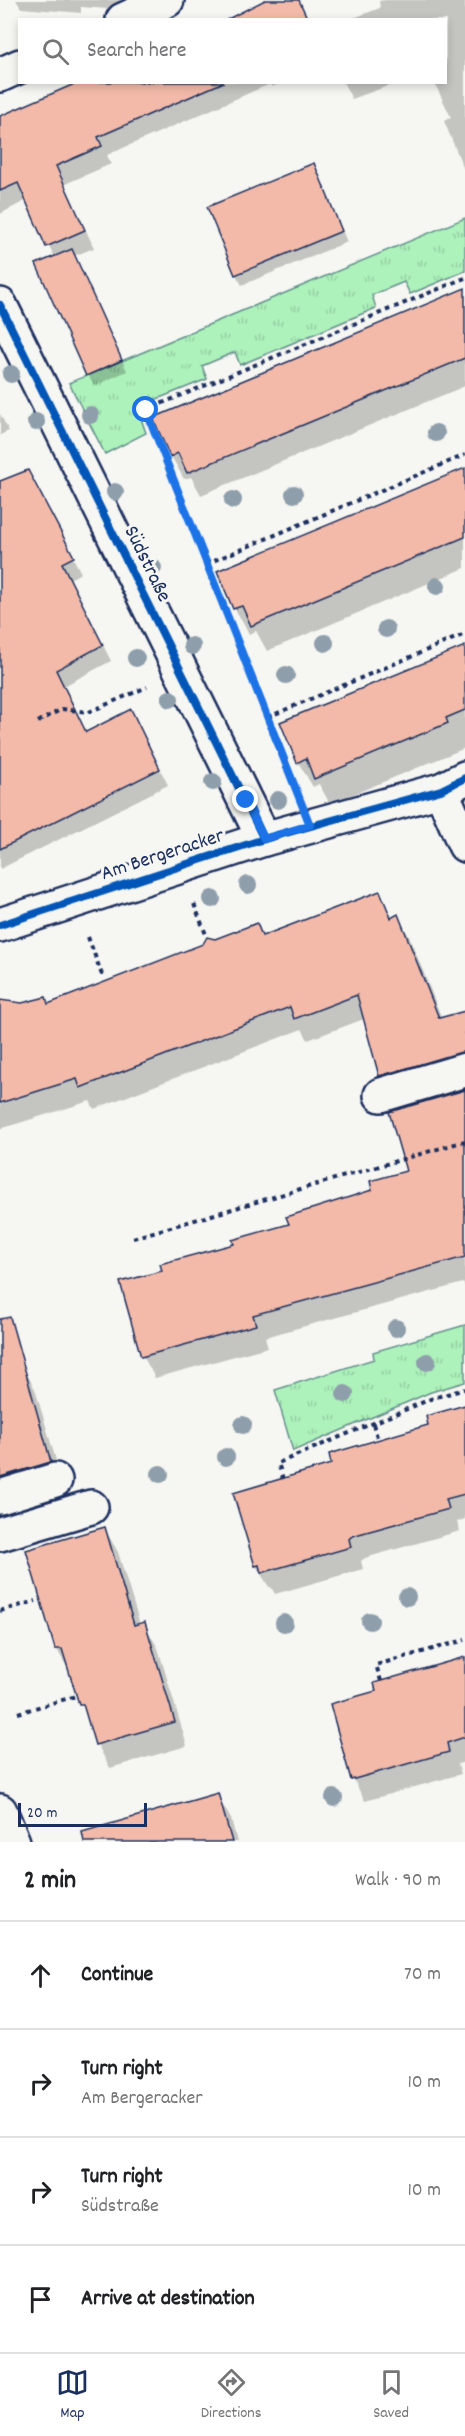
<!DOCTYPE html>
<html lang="en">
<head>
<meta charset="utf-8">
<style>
	:root { --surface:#fff; --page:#f2f2f2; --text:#202124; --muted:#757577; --line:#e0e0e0; --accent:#1b2f5e }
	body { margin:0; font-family:Dekko,sans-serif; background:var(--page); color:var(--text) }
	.scale { position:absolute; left:18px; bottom:15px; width:129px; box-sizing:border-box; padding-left:6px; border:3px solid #1b2f5e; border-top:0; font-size:16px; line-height:21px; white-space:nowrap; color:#1b2f5e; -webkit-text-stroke:4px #f6f6f2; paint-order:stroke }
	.stop { position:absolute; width:18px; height:18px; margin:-14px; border:4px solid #1a73e8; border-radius:50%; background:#fff }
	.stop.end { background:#1a73e8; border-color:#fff; box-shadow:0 2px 6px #0008 }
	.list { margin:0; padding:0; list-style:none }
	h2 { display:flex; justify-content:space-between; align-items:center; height:78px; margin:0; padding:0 24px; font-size:26px }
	h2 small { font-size:20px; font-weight:400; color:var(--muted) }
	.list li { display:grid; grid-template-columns:39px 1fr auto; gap:18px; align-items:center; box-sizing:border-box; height:108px; padding:0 24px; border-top:2px solid var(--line) }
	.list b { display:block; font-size:22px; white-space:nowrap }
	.list p { margin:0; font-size:20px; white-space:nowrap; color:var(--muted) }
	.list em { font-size:20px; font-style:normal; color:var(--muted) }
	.icon { flex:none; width:33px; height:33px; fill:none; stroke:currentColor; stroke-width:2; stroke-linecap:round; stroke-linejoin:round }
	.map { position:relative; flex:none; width:465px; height:1842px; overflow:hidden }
	.search { position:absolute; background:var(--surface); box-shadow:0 3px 9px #0003; left:18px; right:18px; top:18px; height:66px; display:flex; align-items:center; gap:15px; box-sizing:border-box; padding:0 21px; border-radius:0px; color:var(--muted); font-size:22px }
	.sheet { height:510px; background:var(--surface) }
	nav { display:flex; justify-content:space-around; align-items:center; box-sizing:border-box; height:84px; border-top:2px solid var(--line); background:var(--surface); font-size:16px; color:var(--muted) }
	nav a { display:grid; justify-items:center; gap:3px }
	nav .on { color:var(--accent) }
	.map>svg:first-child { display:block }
	.grass { fill:url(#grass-tufts); stroke:#64908c; stroke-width:1.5 }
	.shadow { fill:#0003 }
	.building { fill:#f3baa9; stroke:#1b2f5e; stroke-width:1.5 }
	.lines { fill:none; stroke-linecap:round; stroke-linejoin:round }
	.minor-casing { stroke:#1b2f5e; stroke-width:38 }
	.path { stroke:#1b2f5e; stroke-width:4; stroke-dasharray:4.5 4.5; stroke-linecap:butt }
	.minor { stroke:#f6f6f2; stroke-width:33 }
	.cycleway-casing { stroke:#f6f6f2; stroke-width:11 }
	.cycleway { stroke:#0057b8; stroke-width:8 }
	.tree { fill:#8e9eab }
	.route { stroke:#1a73e8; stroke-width:8 }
	.labels { text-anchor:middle; stroke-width:6; stroke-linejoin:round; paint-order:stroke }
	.street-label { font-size:21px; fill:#1b2f5e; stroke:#f6f6f2 }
</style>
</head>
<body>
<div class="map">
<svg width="465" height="1842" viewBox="0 0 465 1842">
	<defs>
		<pattern id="grass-tufts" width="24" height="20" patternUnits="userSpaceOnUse" patternTransform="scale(1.5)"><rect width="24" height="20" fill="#adf1bb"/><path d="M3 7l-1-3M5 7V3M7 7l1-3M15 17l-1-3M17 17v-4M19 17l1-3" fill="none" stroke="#94cfa3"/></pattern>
	</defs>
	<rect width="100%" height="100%" fill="#f6f6f2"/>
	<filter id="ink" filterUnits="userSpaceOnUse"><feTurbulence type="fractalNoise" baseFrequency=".0167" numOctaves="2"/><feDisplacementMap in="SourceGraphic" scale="12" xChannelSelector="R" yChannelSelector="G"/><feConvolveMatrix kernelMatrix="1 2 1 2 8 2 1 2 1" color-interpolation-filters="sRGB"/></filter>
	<g filter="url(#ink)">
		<g class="grass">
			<path d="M465,218V271L410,294L404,282L372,295L376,308L240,365L235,352L202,366L207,379L137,407L146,433L105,454L69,383Z"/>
			<path d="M465,1325V1382L431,1392L293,1451L275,1390L374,1359L373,1352Z"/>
		</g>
		<g class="shadow">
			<path d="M16,0H134L133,11L81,7V13L21,8Z"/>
			<path d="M465,0V172L444,121L451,117L434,82H446V20H348L380,8L379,1L385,0Z"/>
			<path d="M82,82H282L272,87L270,84L107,155L111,164L65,184L94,248L74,256L127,371L94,386L88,375L55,258L27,200L0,214V118Z"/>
			<path d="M343,82H399L352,99Z"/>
			<path d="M319,176L347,242L242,285L236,275Z"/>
			<path d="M465,290V386L201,495L191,477L184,479L171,456Z"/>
			<path d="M0,414L9,431L0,435Z"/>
			<path d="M465,469V568L267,651L256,631L249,634L235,609L219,572Z"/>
			<path d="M0,483L36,487L81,573L70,579L111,661L64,686L86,733L139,727L168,785L0,869Z"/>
			<path d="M465,647V748L330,804L319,784L313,787L298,762Z"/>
			<path d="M379,892L393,918L398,916L410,938L442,1019L465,1012V1078L393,1097L380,1076L364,1019L308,1040L302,1029L94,1109L90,1101L0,1129V1005H22L45,999L49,1005L256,925L263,937Z"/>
			<path d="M465,1091V1286L463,1283L265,1337L268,1347L155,1378L143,1356L164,1272L290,1225L374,1191L408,1172Z"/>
			<path d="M0,1318L15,1369L23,1367L35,1389L63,1484L0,1505Z"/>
			<path d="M465,1406V1519L457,1522L460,1531L365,1558L361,1561L363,1569L275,1594L271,1587H269L256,1566L333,1465L430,1426Z"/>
			<path d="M104,1528L118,1552L140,1625L144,1624L158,1648L187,1746L110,1768L97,1744L70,1672L56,1648Z"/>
			<path d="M465,1659V1762L458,1764L461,1774L365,1801L353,1779L378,1692Z"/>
			<path d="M217,1795L231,1819L237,1842H147Z"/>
		</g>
		<g class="building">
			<path d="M265,0H299L308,20H226Z"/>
			<path d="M79,82H224L98,137L102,146L56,166L85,230L46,247L18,183L0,191V116Z"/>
			<path d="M314,163L342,231L235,275L207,207Z"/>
			<path d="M72,249L122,360L86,376L36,264Z"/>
			<path d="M465,288V358L187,473L178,453L170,457L153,418Z"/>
			<path d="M465,468V537L251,626L242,606L233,609L217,571Z"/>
			<path d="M28,470L74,557L62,563L103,645L56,670L86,732L131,709L160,769L0,849V481Z"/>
			<path d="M465,646V710L446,718L448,723L314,779L306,758L297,763L280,722Z"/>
			<path d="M380,891L391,918L398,914L439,1018L465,1011V1052L379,1076L357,995L294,1019L290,1007L80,1088L77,1079L0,1103V1000L22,1003L46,997L48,1004L203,944L207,937L215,939L257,923L262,936Z"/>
			<path d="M465,1090V1257L253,1315L256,1325L141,1357L120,1282L162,1271L160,1264L234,1244L232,1240L289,1224L286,1217L372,1190L370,1181L406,1171L389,1112Z"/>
			<path d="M10,1317L51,1462L0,1477V1319Z"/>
			<path d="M465,1405V1494L446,1499L449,1509L352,1536L349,1539L351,1547L261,1573L259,1565L255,1566L233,1493L331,1464L329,1454L428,1425L426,1416Z"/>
			<path d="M105,1527L134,1625L145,1622L175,1722L95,1745L83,1704H79L62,1649H55L26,1550Z"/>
			<path d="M465,1657V1737L447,1743L449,1752L351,1780L330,1704L376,1691L374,1683Z"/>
			<path d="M218,1793L232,1842H84L82,1832Z"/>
		</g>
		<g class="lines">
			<g class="minor-casing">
				<g id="minor">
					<path d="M123,20L167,0"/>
					<path d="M0,75L20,66"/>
					<path d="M0,305L264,839"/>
					<path d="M441,790L465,845"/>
					<path d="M0,925L264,839L441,790L465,778"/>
					<path d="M381,1095L465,1070"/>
					<path d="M0,1497L55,1480"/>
					<path d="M0,1534L91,1507"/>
					<path d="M0,1811L13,1842"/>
				</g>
			</g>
			<g class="path">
				<path d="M465,278L146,410L268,717L465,634"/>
				<path d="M206,564L465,455"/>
				<path d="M268,717L297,791"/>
				<path d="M38,722L62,709L89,712L147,687"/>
				<path d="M194,904L207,937"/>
				<path d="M88,937L102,975"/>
				<path d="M133,1238L465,1141"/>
				<path d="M373,1424L378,1440"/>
				<path d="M283,1479L278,1463L433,1398L465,1389"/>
				<path d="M0,1611L36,1601"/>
				<path d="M381,1681L376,1665L465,1640"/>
				<path d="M18,1713L76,1696"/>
			</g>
			<use href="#minor" class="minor"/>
			<g class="cycleway-casing">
				<g id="cycleway">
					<path d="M0,305L264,839"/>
					<path d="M0,925L264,839L441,790L465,778"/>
				</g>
			</g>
			<use href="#cycleway" class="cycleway"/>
		</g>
		<g class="tree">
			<circle cx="11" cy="374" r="9"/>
			<circle cx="90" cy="415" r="9"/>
			<circle cx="36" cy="422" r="9"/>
			<circle cx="436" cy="433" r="9"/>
			<circle cx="115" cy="492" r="9"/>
			<circle cx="294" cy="494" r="9"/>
			<circle cx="233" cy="500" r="9"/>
			<circle cx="153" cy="568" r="9"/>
			<circle cx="437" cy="586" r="9"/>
			<circle cx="386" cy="629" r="9"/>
			<circle cx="325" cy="643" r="9"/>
			<circle cx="192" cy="646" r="9"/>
			<circle cx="136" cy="658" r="9"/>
			<circle cx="286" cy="675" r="9"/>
			<circle cx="170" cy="699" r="9"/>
			<circle cx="213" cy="782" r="9"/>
			<circle cx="278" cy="800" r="9"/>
			<circle cx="248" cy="885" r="9"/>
			<circle cx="212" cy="899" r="9"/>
			<circle cx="396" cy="1328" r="9"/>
			<circle cx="427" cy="1362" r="9"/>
			<circle cx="345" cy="1394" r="9"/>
			<circle cx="243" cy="1425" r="9"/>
			<circle cx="226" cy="1457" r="9"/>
			<circle cx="160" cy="1474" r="9"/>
			<circle cx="407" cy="1597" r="9"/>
			<circle cx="370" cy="1621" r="9"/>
			<circle cx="284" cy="1623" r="9"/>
			<circle cx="334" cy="1798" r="9"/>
		</g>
	</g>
	<g class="lines" filter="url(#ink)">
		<path class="route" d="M146,410L310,825L264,839L246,800"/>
	</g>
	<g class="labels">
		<g class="street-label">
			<text transform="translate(149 563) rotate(64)" y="7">Südstraße</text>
			<text transform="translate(162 853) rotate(-18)" y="7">Am Bergeracker</text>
		</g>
	</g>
</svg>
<div class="scale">20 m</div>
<div class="stop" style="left:146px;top:410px"></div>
<div class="stop end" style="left:246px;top:800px"></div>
<div class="search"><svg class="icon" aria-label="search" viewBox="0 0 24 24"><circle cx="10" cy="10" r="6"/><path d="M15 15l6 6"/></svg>Search here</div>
</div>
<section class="sheet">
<h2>2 min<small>Walk · 90 m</small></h2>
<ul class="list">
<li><svg class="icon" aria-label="ahead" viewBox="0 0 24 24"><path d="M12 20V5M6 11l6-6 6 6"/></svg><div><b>Continue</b></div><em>70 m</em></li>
<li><svg class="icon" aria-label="right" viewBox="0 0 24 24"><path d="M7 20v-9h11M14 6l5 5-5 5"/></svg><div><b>Turn right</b><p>Am Bergeracker</p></div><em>10 m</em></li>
<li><svg class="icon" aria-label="right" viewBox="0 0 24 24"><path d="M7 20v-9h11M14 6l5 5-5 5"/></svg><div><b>Turn right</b><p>Südstraße</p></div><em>10 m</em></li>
<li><svg class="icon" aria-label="arrive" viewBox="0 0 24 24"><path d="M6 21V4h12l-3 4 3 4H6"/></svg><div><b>Arrive at destination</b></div></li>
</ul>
</section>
<nav>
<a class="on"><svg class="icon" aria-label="map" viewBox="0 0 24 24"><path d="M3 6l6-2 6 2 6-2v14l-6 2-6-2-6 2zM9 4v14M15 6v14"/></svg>Map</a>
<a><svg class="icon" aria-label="directions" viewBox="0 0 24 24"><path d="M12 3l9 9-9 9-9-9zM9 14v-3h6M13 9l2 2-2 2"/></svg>Directions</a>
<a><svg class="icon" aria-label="saved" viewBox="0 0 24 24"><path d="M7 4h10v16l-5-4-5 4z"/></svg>Saved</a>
</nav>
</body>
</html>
